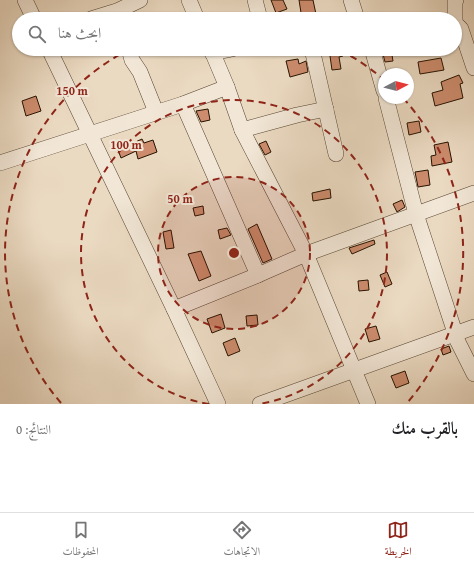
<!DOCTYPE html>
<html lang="ar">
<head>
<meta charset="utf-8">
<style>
	:root { --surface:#fff; --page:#f6f6f6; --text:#202124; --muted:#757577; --line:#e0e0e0; --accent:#8f2418 }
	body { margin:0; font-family:"Gentium Book Plus",Amiri,serif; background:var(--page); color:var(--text); direction:rtl }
	.compass { position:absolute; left:378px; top:68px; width:36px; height:36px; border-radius:50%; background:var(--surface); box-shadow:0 1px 3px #0004; rotate:83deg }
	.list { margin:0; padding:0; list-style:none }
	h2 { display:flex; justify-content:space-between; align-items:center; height:52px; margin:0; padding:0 16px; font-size:17px }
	h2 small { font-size:13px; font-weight:400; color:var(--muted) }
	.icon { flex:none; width:22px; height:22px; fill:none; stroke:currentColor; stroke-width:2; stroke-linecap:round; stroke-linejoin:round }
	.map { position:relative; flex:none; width:474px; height:404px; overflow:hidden; direction:ltr }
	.search { position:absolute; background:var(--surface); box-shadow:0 1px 3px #0004; left:12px; right:12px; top:12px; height:44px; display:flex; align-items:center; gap:10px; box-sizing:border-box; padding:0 14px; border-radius:22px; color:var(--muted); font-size:15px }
	.sheet { height:108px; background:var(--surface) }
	nav { display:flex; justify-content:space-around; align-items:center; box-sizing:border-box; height:56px; border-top:1px solid var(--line); background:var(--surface); font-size:11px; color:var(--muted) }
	nav a { display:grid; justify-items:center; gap:2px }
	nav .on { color:var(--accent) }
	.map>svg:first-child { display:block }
	.building { fill:#cc8c6d; stroke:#251100 }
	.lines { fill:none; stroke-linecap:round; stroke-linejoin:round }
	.minor-casing { stroke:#564330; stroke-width:16 }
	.minor { stroke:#f2e7d7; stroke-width:15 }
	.ring { fill:none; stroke:#8f2418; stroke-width:2; stroke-dasharray:7 5 }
	.centre { fill:#8f2418; stroke:#f2e7d7; stroke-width:2 }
	.ring-label { font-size:12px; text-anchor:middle; font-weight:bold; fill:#8f2418; stroke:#f2e7d7; stroke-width:4; stroke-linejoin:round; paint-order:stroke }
</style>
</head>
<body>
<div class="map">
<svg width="474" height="404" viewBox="0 0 474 404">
	<rect width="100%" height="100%" fill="#ebdac2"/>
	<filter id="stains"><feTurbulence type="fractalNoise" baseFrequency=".005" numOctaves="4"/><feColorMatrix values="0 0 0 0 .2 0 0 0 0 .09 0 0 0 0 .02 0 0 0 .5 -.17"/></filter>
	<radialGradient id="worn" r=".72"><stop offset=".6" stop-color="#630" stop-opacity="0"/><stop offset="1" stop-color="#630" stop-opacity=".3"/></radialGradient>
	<g class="building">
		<path d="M271,0H283L287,9L276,13Z"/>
		<path d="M299,0H313L317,19H302Z"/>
		<path d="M329,49H342L343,56L339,57L341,69L332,70Z"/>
		<path d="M391,49L393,61L385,62L382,50Z"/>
		<path d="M441,58L444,70L420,74L418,62Z"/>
		<path d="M298,59L299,64L306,61L308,72L290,77L286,61Z"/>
		<path d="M459,75L463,83L460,84L463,98L435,106L432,93L443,90L441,82Z"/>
		<path d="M36,96L41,111L26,116L22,101Z"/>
		<path d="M208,109L210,120L201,122L196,111Z"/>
		<path d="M419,121L421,132L409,135L407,123Z"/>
		<path d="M142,139L144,143L153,140L157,152L138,159L136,151L121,158L118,150Z"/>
		<path d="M266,141L271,152L265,155L259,144Z"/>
		<path d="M448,142L452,162L432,166L431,156L436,155L434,145Z"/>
		<path d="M428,170L430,185L418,187L415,172Z"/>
		<path d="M330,189L331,198L313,201L312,193Z"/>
		<path d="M402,200L405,207L397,212L393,204Z"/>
		<path d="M203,206L204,214L195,216L193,208Z"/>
		<path d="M257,224L272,259L263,263L248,229Z"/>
		<path d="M227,228L231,235L220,239L218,230Z"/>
		<path d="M171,230L174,248L166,249L163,232Z"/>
		<path d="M374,240L375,244L352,254L349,248Z"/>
		<path d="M201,251L211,276L199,281L188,254Z"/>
		<path d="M387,272L392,284L385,287L380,275Z"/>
		<path d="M368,280L369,290L359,291L358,281Z"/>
		<path d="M221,314L225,328L212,333L207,319Z"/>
		<path d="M257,315L258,325L247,326L246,316Z"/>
		<path d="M376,326L380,339L369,342L365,329Z"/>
		<path d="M235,338L240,351L228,356L223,343Z"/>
		<path d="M449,346L451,352L443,355L441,349Z"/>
		<path d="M405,371L409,383L396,388L391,376Z"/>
	</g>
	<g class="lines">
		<g class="minor-casing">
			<g id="minor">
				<path d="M25,0L34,19"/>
				<path d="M189,0L197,19"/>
				<path d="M255,0L260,19"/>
				<path d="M351,0L357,19"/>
				<path d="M456,0H455V23L461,29L474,68"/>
				<path d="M91,19L117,11L140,0"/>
				<path d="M49,49L174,309L218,404"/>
				<path d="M129,49L132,60L140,72L156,112"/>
				<path d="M211,49L227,87L242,130L306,254L368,404"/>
				<path d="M312,49L336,154"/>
				<path d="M372,49L384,91"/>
				<path d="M212,53L232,49"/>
				<path d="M386,98L416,214L458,342L474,374"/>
				<path d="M183,104L258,275"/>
				<path d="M242,130L297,115L326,109"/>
				<path d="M0,163L183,104L227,87"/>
				<path d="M174,309L258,275L306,254L474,193"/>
				<path d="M260,404L474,327"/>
			</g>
		</g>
		<use href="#minor" class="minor"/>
	</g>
	<circle cx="234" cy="253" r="76" fill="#8f2418" fill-opacity=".12"/>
	<g class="ring">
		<circle cx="234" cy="253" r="76"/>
		<path d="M209 404A153 153 0 1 1 259 404"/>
		<path d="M61 403A229 229 0 0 1 128 50M340 50A229 229 0 0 1 383 79M403 98A229 229 0 0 1 407 403"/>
	</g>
	<circle cx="234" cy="253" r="6" class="centre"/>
	<g class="ring-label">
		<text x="72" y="95">150 m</text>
		<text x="126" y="149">100 m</text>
		<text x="180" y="203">50 m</text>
	</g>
	<rect width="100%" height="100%" filter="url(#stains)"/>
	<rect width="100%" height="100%" fill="url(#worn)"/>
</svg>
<svg class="compass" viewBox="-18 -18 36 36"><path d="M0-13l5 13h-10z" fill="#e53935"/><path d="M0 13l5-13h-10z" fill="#757577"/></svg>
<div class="search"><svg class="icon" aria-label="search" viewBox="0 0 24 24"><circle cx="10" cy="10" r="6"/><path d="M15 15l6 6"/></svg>ابحث هنا</div>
</div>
<section class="sheet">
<h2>بالقرب منك<small>النتائج: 0</small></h2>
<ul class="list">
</ul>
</section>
<nav>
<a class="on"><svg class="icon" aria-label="map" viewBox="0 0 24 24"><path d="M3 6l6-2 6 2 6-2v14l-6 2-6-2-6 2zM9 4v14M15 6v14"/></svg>الخريطة</a>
<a><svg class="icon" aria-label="directions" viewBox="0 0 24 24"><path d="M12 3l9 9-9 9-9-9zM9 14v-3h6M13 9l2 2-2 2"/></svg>الاتجاهات</a>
<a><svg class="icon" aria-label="saved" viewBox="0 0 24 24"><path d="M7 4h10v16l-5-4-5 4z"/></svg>المحفوظات</a>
</nav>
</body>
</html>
